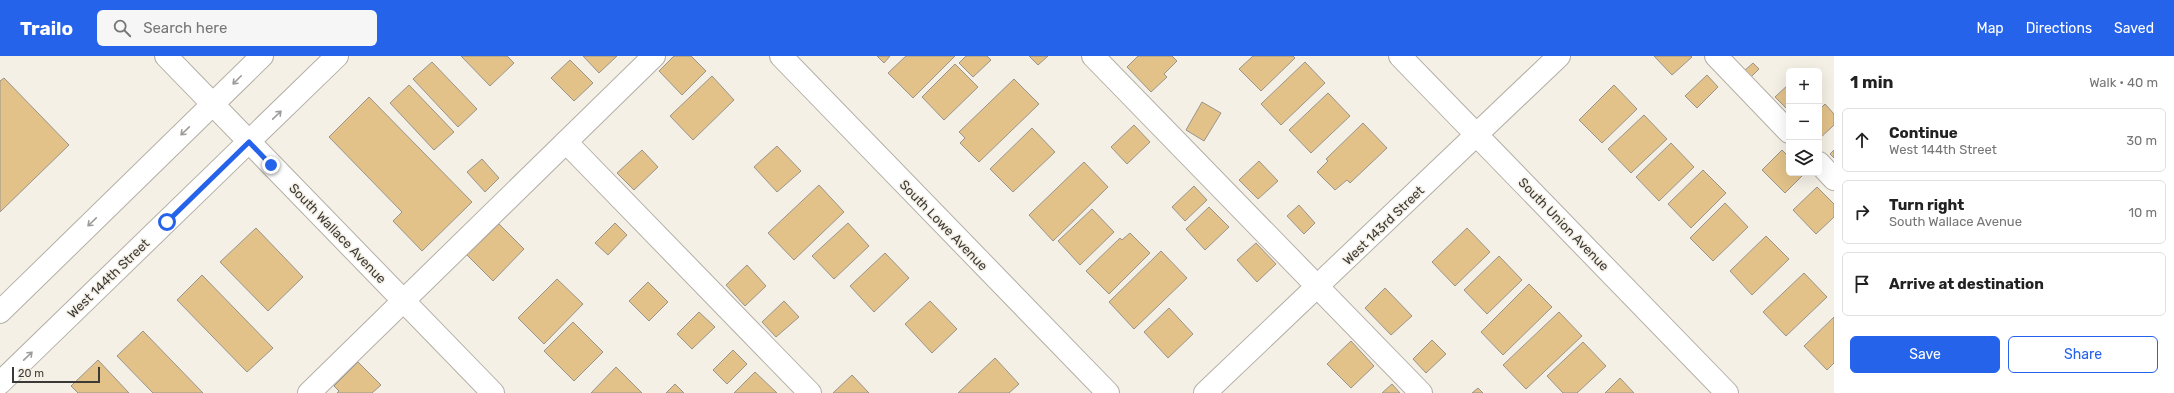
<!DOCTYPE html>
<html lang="en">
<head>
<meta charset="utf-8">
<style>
	:root { --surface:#fff; --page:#f6f6f6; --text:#222; --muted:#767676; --line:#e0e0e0; --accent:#2563eb }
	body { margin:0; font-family:Rubik,sans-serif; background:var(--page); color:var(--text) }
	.controls { position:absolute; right:12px; top:12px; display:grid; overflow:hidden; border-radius:6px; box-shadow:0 4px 16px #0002 }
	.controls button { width:36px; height:36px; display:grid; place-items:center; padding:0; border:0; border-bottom:1px solid var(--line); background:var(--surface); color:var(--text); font:20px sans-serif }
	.scale { position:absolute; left:12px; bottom:10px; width:88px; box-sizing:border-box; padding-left:4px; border:2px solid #3c3a36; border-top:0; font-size:11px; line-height:14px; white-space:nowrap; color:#3c3a36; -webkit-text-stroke:3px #f5f0e6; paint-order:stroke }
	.stop { position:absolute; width:12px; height:12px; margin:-9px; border:3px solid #2563eb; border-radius:50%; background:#fff }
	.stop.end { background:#2563eb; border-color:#fff; box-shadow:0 1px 4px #0008 }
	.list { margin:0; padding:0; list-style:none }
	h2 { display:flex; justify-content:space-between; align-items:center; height:52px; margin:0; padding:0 16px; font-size:17px }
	h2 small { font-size:13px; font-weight:400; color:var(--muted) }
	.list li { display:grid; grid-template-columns:26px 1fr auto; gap:12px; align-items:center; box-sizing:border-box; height:64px; margin:0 8px 8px; padding:0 8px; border:1px solid var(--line); border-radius:6px }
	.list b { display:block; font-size:15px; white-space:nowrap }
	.list p { margin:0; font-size:13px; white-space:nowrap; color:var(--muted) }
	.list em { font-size:13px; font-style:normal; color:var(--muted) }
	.actions { display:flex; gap:8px; padding:12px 16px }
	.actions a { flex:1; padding:9px 0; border:1px solid var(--accent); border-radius:6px; text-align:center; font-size:14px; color:var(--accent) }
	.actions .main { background:var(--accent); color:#fff }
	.icon { flex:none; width:22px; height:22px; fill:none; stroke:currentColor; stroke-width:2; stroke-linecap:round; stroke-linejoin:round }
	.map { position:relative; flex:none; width:1834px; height:337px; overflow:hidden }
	header { display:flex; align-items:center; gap:24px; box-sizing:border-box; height:56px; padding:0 20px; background:var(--accent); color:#fff }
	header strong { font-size:19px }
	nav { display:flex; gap:22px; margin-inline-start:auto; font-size:14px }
	.search { width:280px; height:36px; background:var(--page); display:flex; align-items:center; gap:10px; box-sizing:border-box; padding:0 14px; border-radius:6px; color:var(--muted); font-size:15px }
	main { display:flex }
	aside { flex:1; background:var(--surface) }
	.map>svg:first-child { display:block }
	.building { fill:#e2c289; stroke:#99948b }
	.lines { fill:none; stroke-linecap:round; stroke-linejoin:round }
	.minor-casing { stroke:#b4afa6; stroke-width:24 }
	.minor { stroke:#fff; stroke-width:22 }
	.oneway { stroke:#9e9c9a }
	.route { stroke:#2563eb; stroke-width:5 }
	.labels { text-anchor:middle; stroke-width:3; stroke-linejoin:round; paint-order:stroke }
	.street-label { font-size:13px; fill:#3c3a36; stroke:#f5f0e6 }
</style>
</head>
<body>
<header>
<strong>Trailo</strong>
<div class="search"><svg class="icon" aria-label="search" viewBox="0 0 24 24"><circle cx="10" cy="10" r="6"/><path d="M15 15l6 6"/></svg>Search here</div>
<nav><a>Map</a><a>Directions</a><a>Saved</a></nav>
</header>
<main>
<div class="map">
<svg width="1834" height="337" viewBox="0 0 1834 337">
	<rect width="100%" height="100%" fill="#f5f0e6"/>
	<g class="building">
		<path d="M461,0H507L514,7L490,30Z"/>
		<path d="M583,0H617L599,17Z"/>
		<path d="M674,0H691L706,15L682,39L659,15Z"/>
		<path d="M877,0H890L884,7Z"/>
		<path d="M906,0H955L913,42L888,17Z"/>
		<path d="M966,0H987L991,4L973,21L959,7Z"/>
		<path d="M1029,0H1048L1038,9Z"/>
		<path d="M1138,0H1172L1177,5L1164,18L1167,21L1151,36L1127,11Z"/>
		<path d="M1253,0H1293L1295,2L1261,35L1239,13Z"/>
		<path d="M1654,0H1691L1692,1L1672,19Z"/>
		<path d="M570,4L593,27L574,45L551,22Z"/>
		<path d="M432,6L477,53L458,71L413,23Z"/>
		<path d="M1305,6L1325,27L1281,69L1261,48Z"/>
		<path d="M1753,7L1759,13L1750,22L1744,15Z"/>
		<path d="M955,8L978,31L944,64L922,41Z"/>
		<path d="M1707,19L1718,31L1697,52L1685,40Z"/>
		<path d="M712,20L734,44L693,84L670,60Z"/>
		<path d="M4,22L69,89L0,156V25Z"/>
		<path d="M1014,23L1039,48L979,106L960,87L965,82L959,76Z"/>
		<path d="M1789,28V55L1775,41Z"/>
		<path d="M409,29L454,76L434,94L390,47Z"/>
		<path d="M1614,29L1637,53L1602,87L1579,64Z"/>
		<path d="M1328,37L1350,60L1311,97L1289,74Z"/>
		<path d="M369,41L472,146L422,195L393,165L402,156L329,81Z"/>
		<path d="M1202,46L1221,57L1204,85L1186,74Z"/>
		<path d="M1825,48L1834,58V69L1819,83V54Z"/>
		<path d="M1644,59L1667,83L1631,117L1608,93Z"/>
		<path d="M1363,67L1387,92L1350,127L1347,124L1335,134L1317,116L1328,105L1326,103Z"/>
		<path d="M1134,69L1150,86L1127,108L1111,91Z"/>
		<path d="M1032,72L1055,96L1013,136L990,113Z"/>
		<path d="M1671,87L1694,111L1659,145L1636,121Z"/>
		<path d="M777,90L801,115L777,136L754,111Z"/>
		<path d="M642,94L658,111L634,134L617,117Z"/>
		<path d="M1782,94L1789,101V117H1805L1785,137L1762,114Z"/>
		<path d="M1834,94V102L1830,98Z"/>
		<path d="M482,103L499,122L485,136L467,116Z"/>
		<path d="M1259,105L1278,125L1258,143L1239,124Z"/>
		<path d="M1084,106L1108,131L1053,185L1029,159Z"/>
		<path d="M1703,114L1726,137L1691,172L1668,148Z"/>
		<path d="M819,129L844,156L794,204L768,177Z"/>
		<path d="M1194,130L1207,144L1185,165L1172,151Z"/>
		<path d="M1817,131L1834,148V161L1816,178L1793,154Z"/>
		<path d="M1725,147L1748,171L1713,205L1690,182Z"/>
		<path d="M1299,149L1315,167L1304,178L1287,160Z"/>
		<path d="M1209,151L1229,171L1205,194L1186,173Z"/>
		<path d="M1092,153L1114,176L1080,209L1058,185Z"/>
		<path d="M615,167L627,179L608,199L595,187Z"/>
		<path d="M848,167L869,190L834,223L812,200Z"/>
		<path d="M499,168L524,193L493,225L467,199Z"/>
		<path d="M256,172L303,221L268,255L220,206Z"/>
		<path d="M1467,172L1490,196L1455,230L1432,206Z"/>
		<path d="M1130,177L1150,197L1109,238L1086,215L1120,182L1122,184Z"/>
		<path d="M1766,180L1789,203L1752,239L1730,215Z"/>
		<path d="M1256,187L1276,208L1257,226L1237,204Z"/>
		<path d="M1161,195L1187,222L1134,273L1109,246Z"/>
		<path d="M885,197L909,222L874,256L850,230Z"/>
		<path d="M1499,200L1522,224L1487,258L1464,234Z"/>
		<path d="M747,209L766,230L745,250L726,229Z"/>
		<path d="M1804,217L1827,241L1786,280L1763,256Z"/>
		<path d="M202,219L273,292L247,316L177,244Z"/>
		<path d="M557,223L583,248L544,288L518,262Z"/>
		<path d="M648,226L668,246L649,265L629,245Z"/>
		<path d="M1529,228L1552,251L1503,299L1481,276Z"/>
		<path d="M1385,232L1412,260L1391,279L1365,252Z"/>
		<path d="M784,245L799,261L776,281L762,266Z"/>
		<path d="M930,245L957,273L932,297L905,268Z"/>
		<path d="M1169,252L1193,278L1168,302L1144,276Z"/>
		<path d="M699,256L715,271L692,293L677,278Z"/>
		<path d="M1559,256L1582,280L1526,333L1503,309Z"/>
		<path d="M1834,261V307L1827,314L1804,290Z"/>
		<path d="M573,266L603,296L574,325L544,295Z"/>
		<path d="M143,275L203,337H153L117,300Z"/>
		<path d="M1432,284L1446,298L1426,317L1413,303Z"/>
		<path d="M1351,285L1374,310L1351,332L1327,308Z"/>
		<path d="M1583,286L1606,310L1577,337H1563L1547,320Z"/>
		<path d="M733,294L747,308L727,328L713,314Z"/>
		<path d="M995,302L1019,328L1009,337H958Z"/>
		<path d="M98,304L129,337H78L71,330Z"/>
		<path d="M358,306L381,329L372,337H337L339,335L334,330Z"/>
		<path d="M616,311L642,337H591Z"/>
		<path d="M755,316L777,337H734Z"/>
		<path d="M852,319L869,337H833Z"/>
		<path d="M1620,322L1634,337H1605Z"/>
		<path d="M675,328L684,337H666Z"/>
		<path d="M1392,328L1400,337H1382Z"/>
		<path d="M1478,332L1483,337H1472Z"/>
	</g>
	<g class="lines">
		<g class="minor-casing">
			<g id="minor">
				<path d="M166,0L493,337"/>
				<path d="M781,0L1108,337"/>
				<path d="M1093,0L1421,337"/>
				<path d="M1400,0L1727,337"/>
				<path d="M1716,0L1789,76"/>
				<path d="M566,86L810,337"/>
				<path d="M1819,107L1834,123"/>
				<path d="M0,256L262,0"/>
				<path d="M0,327L337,0"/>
				<path d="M309,337L654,0"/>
				<path d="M1205,337L1559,0"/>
			</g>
		</g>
		<use href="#minor" class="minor"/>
	</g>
	<defs><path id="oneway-shaft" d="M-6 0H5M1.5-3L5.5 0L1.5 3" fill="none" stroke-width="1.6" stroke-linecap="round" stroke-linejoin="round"/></defs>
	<g class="oneway">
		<use href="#oneway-shaft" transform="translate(237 24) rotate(135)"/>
		<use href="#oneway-shaft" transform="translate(277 59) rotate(-44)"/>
		<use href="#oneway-shaft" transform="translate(185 75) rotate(136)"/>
		<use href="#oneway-shaft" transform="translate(92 166) rotate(136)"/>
		<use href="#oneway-shaft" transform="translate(28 300) rotate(-44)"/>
	</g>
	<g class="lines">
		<path class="route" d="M167,166L249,86L271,109"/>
	</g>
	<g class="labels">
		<g class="street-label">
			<text transform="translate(1564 168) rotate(46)" y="5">South Union Avenue</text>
			<text transform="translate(944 169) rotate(46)" y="5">South Lowe Avenue</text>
			<text transform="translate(1383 169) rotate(-44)" y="5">West 143rd Street</text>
			<text transform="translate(338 177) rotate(46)" y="5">South Wallace Avenue</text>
			<text transform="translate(108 222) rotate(-44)" y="5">West 144th Street</text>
		</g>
	</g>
</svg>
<div class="controls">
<button>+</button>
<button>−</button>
<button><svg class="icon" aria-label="layers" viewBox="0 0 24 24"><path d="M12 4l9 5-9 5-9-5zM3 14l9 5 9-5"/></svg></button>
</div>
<div class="scale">20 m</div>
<div class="stop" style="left:167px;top:166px"></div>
<div class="stop end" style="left:271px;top:109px"></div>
</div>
<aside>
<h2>1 min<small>Walk · 40 m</small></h2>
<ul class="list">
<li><svg class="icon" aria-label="ahead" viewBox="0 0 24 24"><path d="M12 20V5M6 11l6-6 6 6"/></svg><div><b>Continue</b><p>West 144th Street</p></div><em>30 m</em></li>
<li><svg class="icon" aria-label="right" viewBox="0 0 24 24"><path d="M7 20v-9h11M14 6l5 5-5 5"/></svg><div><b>Turn right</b><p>South Wallace Avenue</p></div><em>10 m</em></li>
<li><svg class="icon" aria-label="arrive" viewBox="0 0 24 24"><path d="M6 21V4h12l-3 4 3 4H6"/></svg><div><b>Arrive at destination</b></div></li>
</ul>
<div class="actions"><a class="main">Save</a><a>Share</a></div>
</aside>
</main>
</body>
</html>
